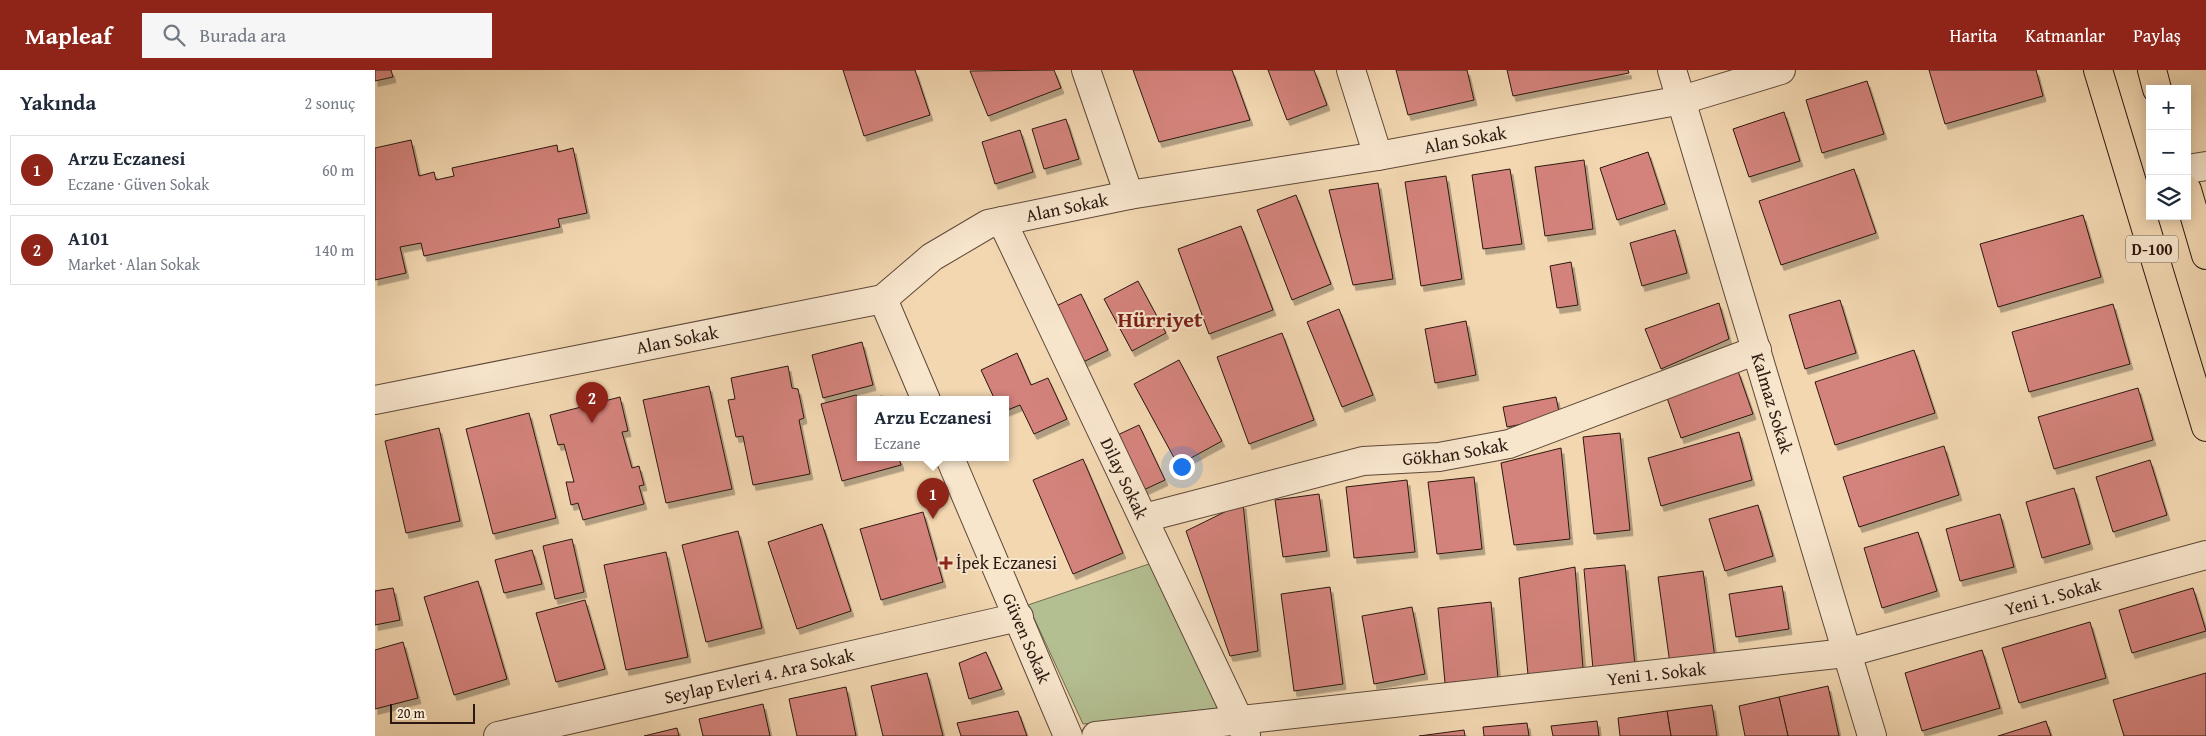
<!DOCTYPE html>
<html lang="tr">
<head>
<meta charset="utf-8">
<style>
	:root { --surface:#fff; --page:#f6f6f7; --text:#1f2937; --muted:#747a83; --line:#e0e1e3; --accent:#8f2418 }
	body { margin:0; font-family:"Gentium Book Plus",serif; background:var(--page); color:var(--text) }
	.controls { position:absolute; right:15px; top:15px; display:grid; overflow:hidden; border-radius:0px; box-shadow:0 2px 12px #0003 }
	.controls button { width:45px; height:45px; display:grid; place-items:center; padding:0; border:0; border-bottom:1px solid var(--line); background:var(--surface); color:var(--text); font:25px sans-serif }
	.scale { position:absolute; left:15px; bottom:12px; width:85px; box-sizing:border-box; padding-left:5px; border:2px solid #2c1810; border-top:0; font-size:14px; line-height:18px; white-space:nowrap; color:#2c1810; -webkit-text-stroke:4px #f7e5cc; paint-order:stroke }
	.you { position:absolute; left:806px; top:396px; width:18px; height:18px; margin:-12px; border:4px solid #fff; border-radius:50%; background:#1a73e8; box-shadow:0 0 0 8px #1a73e833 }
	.badge { display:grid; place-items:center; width:32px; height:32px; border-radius:50%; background:var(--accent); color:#fff; font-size:16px; font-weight:700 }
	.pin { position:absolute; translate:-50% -41px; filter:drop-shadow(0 1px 2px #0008) }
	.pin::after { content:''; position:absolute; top:26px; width:18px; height:15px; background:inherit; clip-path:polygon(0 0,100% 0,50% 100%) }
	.popup { position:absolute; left:482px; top:326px; width:152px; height:65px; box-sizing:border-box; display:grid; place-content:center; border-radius:0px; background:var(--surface); filter:drop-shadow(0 1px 4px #0005); font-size:16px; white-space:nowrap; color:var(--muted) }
	.popup b { font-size:19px; color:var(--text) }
	.popup::after { content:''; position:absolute; left:50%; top:100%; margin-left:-10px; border:10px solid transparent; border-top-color:var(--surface) }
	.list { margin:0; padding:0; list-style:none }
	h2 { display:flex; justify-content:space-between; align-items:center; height:65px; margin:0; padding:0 20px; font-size:21px }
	h2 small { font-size:16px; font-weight:400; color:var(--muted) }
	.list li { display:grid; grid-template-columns:32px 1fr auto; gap:15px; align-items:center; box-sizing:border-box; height:70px; margin:0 10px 10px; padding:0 10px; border:1px solid var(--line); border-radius:0px }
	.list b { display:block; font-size:19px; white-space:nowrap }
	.list p { margin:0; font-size:16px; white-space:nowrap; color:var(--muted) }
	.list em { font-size:16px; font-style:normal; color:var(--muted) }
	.icon { flex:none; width:28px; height:28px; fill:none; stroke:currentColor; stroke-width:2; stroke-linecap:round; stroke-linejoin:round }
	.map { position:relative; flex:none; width:1831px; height:666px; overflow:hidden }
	header { display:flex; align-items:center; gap:30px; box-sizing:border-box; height:70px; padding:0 25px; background:var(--accent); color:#fff }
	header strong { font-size:24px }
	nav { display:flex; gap:28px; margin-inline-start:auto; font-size:18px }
	.search { width:350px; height:45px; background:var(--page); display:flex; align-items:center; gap:12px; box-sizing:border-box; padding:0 18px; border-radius:0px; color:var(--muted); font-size:19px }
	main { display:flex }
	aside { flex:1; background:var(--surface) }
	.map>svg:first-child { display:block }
	.green { fill:#b4bf91; stroke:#706c50 }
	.building { fill:#d4837c; stroke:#2c1810; filter:url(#shadow) }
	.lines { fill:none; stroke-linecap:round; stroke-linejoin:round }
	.minor-casing { stroke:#5e4838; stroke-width:30 }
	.tertiary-casing { stroke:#5e4838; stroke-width:30 }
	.trunk-casing { stroke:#2c1810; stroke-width:30 }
	.minor { stroke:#f7e5cc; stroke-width:28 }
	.tertiary { stroke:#f7e5cc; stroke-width:28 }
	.trunk { stroke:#f2d7b1; stroke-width:28 }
	.poi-dot { fill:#8f2418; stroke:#f7e5cc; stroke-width:2 }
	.labels { text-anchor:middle; stroke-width:4; stroke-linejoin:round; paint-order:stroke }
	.shield { fill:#f7e5cc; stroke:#695648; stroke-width:1 }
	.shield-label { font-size:16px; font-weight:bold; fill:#2c1810 }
	.street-label { font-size:18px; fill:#2c1810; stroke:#f7e5cc }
	.poi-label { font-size:18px; fill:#2c1810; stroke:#f7e5cc; text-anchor:start }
	.district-label { font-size:22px; font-weight:bold; fill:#7a1f14; stroke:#f7e5cc }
</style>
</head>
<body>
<header>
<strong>Mapleaf</strong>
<div class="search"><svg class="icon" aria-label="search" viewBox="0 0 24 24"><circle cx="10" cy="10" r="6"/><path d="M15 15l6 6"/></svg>Burada ara</div>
<nav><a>Harita</a><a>Katmanlar</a><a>Paylaş</a></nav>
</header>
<main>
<aside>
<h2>Yakında<small>2 sonuç</small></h2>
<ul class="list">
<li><span class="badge">1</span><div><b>Arzu Eczanesi</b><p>Eczane · Güven Sokak</p></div><em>60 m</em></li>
<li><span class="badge">2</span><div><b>A101</b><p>Market · Alan Sokak</p></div><em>140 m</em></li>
</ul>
</aside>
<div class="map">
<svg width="1831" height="666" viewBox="0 0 1831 666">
	<defs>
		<filter id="shadow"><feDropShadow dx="3" dy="5.5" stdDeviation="0" flood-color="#0004"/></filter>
	</defs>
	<rect width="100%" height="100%" fill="#f2d7b1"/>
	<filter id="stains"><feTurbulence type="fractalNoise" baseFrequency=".004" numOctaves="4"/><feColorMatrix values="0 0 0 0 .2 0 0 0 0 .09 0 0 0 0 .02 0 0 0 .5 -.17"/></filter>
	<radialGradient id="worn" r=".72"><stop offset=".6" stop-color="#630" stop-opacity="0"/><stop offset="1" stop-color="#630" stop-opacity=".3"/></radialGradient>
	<path class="green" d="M777,493L844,638L708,654L653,535Z"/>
	<g class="building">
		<path d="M0,0H16L18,7L0,11Z"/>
		<path d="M468,0H540L555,45L489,66Z"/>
		<path d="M679,0L686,18L613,46L595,1Z"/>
		<path d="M758,0H857L875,50L784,72Z"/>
		<path d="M893,0H939L952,35L912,50Z"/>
		<path d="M1021,0H1092L1099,30L1033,45Z"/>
		<path d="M1132,0H1253L1254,3L1138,26Z"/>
		<path d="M1554,0H1661L1668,26L1570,54Z"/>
		<path d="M1492,11L1509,64L1447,83L1431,30Z"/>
		<path d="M1409,42L1425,91L1374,107L1358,59Z"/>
		<path d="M691,49L704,89L669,99L657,59Z"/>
		<path d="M645,60L658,102L620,114L607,72Z"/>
		<path d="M36,70L44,106L59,102L61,110L79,106L77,98L182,75L183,82L198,78L212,143L183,149L185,157L49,186L46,173L25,177L31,203L0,210V78Z"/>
		<path d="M1273,82L1290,134L1242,150L1225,98Z"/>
		<path d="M1209,90L1218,159L1170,166L1160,97Z"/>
		<path d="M1135,99L1147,174L1108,179L1097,105Z"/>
		<path d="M1479,99L1501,163L1406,195L1384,131Z"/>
		<path d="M1071,106L1087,209L1046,216L1030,112Z"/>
		<path d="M1003,113L1018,209L978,215L954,120Z"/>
		<path d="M921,125L956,214L917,230L882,140Z"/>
		<path d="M1708,145L1726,207L1623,237L1605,174Z"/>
		<path d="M866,156L898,240L834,264L803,179Z"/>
		<path d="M1300,160L1312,203L1267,216L1255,173Z"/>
		<path d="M1196,192L1203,235L1182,238L1175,196Z"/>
		<path d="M763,211L791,263L757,281L729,229Z"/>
		<path d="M706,224L733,280L704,294L677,238Z"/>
		<path d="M1465,230L1481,283L1430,299L1414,245Z"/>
		<path d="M1344,233L1354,269L1286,299L1270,259Z"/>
		<path d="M1738,234L1755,294L1654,322L1637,262Z"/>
		<path d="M964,239L998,325L967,337L932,252Z"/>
		<path d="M1091,251L1101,305L1060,313L1050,259Z"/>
		<path d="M907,263L939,350L874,374L842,287Z"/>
		<path d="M487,272L498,315L448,328L437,285Z"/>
		<path d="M1539,280L1560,343L1460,375L1440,312Z"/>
		<path d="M642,283L656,315L673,308L692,349L659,364L645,335L630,341V330H620L606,300Z"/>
		<path d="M804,290L847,371L803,395L759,314Z"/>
		<path d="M413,296L417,318L423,319L429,348L424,350L435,404L378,415L368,366L361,367L353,330L360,329L356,308Z"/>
		<path d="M1363,301L1378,344L1306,368L1291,325Z"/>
		<path d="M334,316L357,419L291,433L268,330Z"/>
		<path d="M1763,318L1778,370L1679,399L1663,347Z"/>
		<path d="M481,325L487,330L486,388H524L526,395L467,411L446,334Z"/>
		<path d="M507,326L509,330H493Z"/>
		<path d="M245,327L253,361L247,362L257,398L264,396L269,415L264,416L269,434L208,450L203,433L196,435L191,412H199L189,374L183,375L175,345Z"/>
		<path d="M1181,327L1185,347L1132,357L1128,337Z"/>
		<path d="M154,343L181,448L118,464L91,359Z"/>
		<path d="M764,355L790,410L762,423L736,368Z"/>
		<path d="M64,358L85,451L31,463L10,371Z"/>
		<path d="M1364,362L1377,410L1286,436L1273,388Z"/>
		<path d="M1245,363L1255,460L1219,464L1208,367Z"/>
		<path d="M1569,376L1584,425L1484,457L1468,407Z"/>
		<path d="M1186,378L1195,469L1139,475L1126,393Z"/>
		<path d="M708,389L748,483L698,504L658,410Z"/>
		<path d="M1775,390L1792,445L1738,462L1721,407Z"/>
		<path d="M1099,407L1107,479L1062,484L1053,412Z"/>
		<path d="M1032,410L1040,482L979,488L971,417Z"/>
		<path d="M1699,418L1715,474L1667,488L1651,432Z"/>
		<path d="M944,424L952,481L908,487L900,430Z"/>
		<path d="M868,433L883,581L855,586L811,461Z"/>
		<path d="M1383,435L1398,486L1350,501L1334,449Z"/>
		<path d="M548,442L568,512L506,530L485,459Z"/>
		<path d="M1625,444L1639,497L1585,511L1571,459Z"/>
		<path d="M447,454L476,541L422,559L393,472Z"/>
		<path d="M363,461L387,558L331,572L307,475Z"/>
		<path d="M1543,462L1562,521L1507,538L1489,478Z"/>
		<path d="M197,469L209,522L180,529L168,476Z"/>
		<path d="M157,480L167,514L129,523L120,490Z"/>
		<path d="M291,482L313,587L251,600L229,495Z"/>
		<path d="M1250,495L1260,595L1218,599L1209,499Z"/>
		<path d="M1200,497L1208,598L1153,605L1144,508Z"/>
		<path d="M1328,501L1340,588L1295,594L1283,507Z"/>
		<path d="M103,511L132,609L79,625L49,527Z"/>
		<path d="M1407,516L1414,559L1361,567L1354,524Z"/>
		<path d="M955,517L968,614L919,621L906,524Z"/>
		<path d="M18,518L25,550L0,555V521Z"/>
		<path d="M1818,518L1831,561L1757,583L1744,540Z"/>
		<path d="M210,530L230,599L181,612L161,543Z"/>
		<path d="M1116,532L1123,608L1070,613L1063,538Z"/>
		<path d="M1037,537L1050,604L999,614L987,546Z"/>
		<path d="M1715,552L1731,608L1644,633L1627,578Z"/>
		<path d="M28,572L43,628L0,639V580Z"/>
		<path d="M1607,580L1625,638L1547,661L1530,603Z"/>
		<path d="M611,582L627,619L594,629L584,593Z"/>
		<path d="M552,603L568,666H508L496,616Z"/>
		<path d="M1831,603V666H1749L1738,630Z"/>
		<path d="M1453,616L1464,666H1413L1404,627Z"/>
		<path d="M471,617L481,666H422L414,629Z"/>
		<path d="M1404,627L1413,666H1370L1364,636Z"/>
		<path d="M388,634L395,666H328L324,649Z"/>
		<path d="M1337,635L1342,666H1296L1292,641Z"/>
		<path d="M643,641L652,666H586L582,653Z"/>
		<path d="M1292,641L1296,666H1245L1243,648Z"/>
		<path d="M1222,651L1224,666H1178L1176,656Z"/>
		<path d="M1671,651L1676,666H1623Z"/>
		<path d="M1152,653L1154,666H1109L1108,657Z"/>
		<path d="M302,658L304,666H269Z"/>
		<path d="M1089,660L1090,666H1044Z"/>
	</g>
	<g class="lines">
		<g class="minor-casing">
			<g id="minor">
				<path d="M711,0L754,125"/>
				<path d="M976,0L1003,86"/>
				<path d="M1812,99L1831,96"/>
				<path id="s1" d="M627,151L871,665"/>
				<path d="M508,229L551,330"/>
				<path id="s2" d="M575,388L693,666"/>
				<path id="s3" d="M769,448L988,391L1064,387L1134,374L1382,280"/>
				<path id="s4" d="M123,666L644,547"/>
				<path id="s5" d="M721,666L1471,583L1831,485"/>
			</g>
		</g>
		<g class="tertiary-casing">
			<g id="tertiary">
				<path id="s6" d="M1297,0L1497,666"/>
				<path id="s7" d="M0,330L508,229L557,187L613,154L754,125L1003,86L1307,30L1406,0"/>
			</g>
		</g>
		<g class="trunk-casing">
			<g id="trunk">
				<path d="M1723,0L1831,357"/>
				<path d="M1777,0L1782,19"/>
				<path d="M1812,120L1831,185"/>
			</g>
		</g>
		<use href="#minor" class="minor"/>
		<use href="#tertiary" class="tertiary"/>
		<use href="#trunk" class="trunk"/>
	</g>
	<path class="poi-dot" d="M568.5 485.5h5v5h5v5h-5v5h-5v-5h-5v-5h5z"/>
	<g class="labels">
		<rect class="shield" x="1751" y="165.5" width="52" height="27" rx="4"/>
		<g class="shield-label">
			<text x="1777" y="185">D-100</text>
		</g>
		<g class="street-label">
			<text dy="6" stroke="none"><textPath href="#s7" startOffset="1132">Alan Sokak</textPath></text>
			<text dy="6" stroke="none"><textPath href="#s7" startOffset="728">Alan Sokak</textPath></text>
			<text dy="6" stroke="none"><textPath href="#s7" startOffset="308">Alan Sokak</textPath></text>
			<text dy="6" stroke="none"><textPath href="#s6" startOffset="348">Kalmaz Sokak</textPath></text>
			<text dy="6" stroke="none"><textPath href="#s3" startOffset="319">Gökhan Sokak</textPath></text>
			<text dy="6" stroke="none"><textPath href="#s1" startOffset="285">Dilay Sokak</textPath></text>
			<text dy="6" stroke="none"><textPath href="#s5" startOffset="969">Yeni 1. Sokak</textPath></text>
			<text dy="6" stroke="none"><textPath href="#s2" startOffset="196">Güven Sokak</textPath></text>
			<text dy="6" stroke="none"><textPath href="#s5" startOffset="564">Yeni 1. Sokak</textPath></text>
			<text dy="6" stroke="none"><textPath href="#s4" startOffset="268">Seylap Evleri 4. Ara Sokak</textPath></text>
		</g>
		<g class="poi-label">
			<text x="581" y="499">İpek Eczanesi</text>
		</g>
		<g class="district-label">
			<text x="785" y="257">Hürriyet</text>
		</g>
	</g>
	<rect width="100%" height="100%" filter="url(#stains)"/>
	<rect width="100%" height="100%" fill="url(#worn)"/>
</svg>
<div class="controls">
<button>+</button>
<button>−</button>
<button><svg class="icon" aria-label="layers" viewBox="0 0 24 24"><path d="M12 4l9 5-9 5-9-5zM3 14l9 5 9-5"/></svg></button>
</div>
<div class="scale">20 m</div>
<div class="you"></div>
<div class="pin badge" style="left:558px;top:449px">1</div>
<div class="popup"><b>Arzu Eczanesi</b>Eczane</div>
<div class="pin badge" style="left:217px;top:353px">2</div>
</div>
</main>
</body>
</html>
